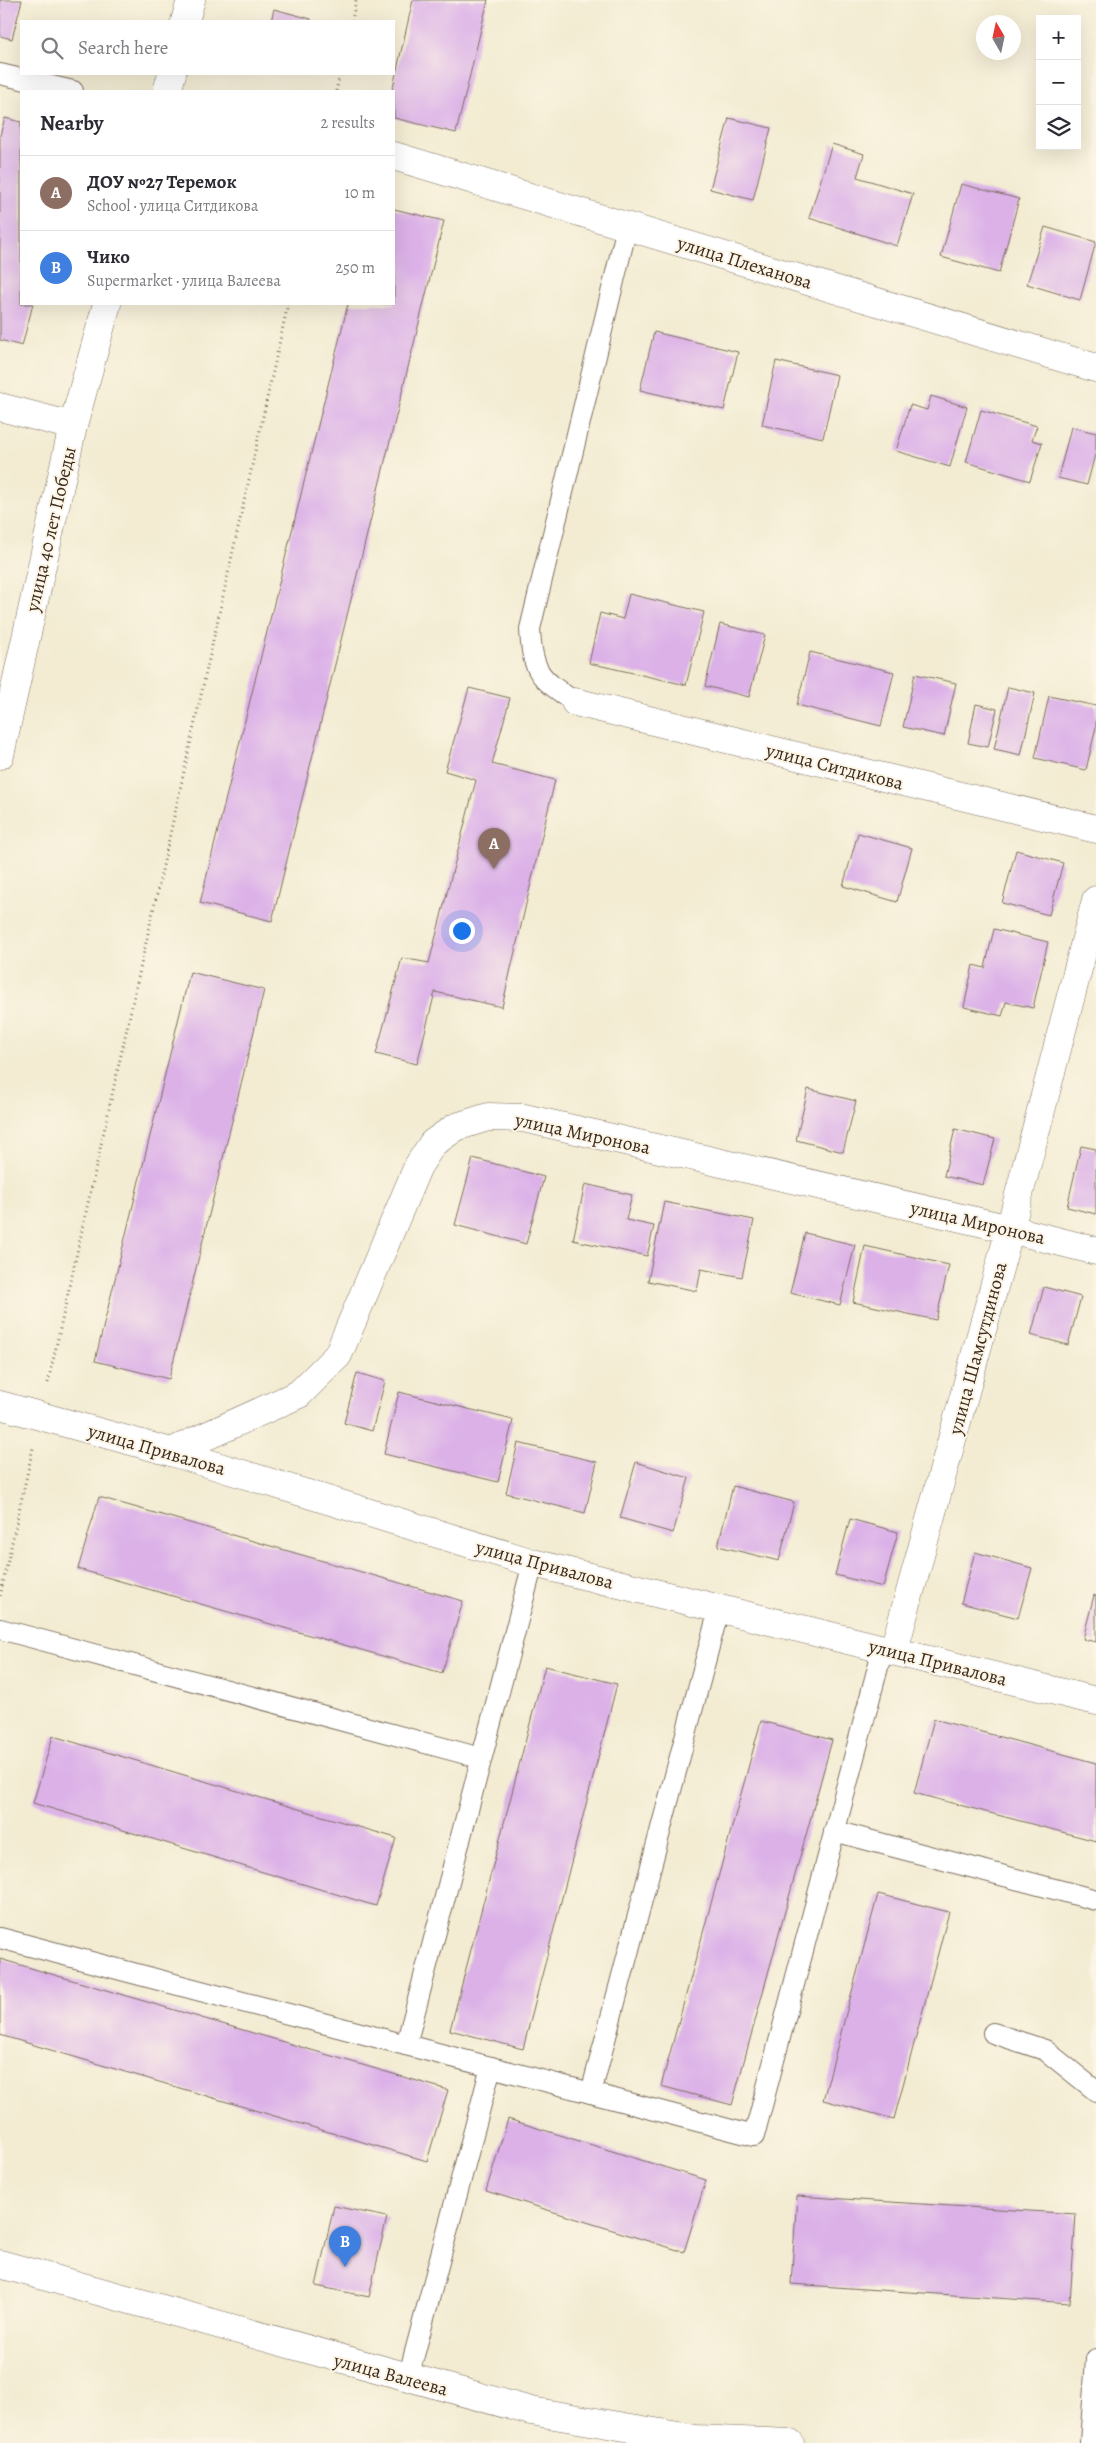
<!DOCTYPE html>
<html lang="en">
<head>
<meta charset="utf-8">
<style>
	:root { --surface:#fff; --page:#f7f7f7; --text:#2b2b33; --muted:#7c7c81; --line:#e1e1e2; --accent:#111827 }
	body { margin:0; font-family:Alegreya,serif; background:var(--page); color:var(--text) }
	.controls { position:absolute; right:15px; top:15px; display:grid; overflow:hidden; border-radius:0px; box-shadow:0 5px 20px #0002 }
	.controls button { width:45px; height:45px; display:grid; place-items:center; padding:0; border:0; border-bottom:1px solid var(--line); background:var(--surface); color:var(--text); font:25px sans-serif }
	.compass { position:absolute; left:976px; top:15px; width:45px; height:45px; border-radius:50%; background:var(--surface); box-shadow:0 5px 20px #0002; rotate:351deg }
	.you { position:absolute; left:461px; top:930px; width:18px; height:18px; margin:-12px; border:4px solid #fff; border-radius:50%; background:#1a73e8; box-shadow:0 0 0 8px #1a73e833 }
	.badge { display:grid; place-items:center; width:32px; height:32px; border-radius:50%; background:var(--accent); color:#fff; font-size:16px; font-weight:700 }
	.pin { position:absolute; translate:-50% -41px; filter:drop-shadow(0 1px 2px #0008) }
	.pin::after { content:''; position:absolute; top:26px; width:18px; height:15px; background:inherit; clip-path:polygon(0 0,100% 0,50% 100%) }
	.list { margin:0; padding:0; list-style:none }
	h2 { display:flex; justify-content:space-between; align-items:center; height:65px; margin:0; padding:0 20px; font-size:21px }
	h2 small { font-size:16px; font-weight:400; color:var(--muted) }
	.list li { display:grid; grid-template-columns:32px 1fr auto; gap:15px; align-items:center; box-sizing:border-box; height:75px; padding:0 20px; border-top:1px solid var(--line) }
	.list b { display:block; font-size:19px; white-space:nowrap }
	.list p { margin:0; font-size:16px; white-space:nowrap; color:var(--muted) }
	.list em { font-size:16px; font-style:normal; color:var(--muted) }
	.icon { flex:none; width:28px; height:28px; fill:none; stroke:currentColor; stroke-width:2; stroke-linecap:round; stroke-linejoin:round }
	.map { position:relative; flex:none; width:1096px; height:2443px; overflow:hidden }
	.search { position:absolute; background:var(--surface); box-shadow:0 5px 20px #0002; left:20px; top:20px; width:375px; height:55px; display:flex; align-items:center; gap:12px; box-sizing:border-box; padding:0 18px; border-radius:0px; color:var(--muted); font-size:19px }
	.panel { position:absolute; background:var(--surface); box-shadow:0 5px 20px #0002; left:20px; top:90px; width:375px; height:215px; border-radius:0px }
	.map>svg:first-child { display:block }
	.building { fill:#dbb1e8 }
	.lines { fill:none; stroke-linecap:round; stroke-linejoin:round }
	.service-casing { stroke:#7b6e5d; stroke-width:22 }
	.minor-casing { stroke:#7b6e5d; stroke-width:29 }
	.tertiary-casing { stroke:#7b6e5d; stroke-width:29 }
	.secondary-casing { stroke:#7b6e5d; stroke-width:29 }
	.path { stroke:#7b6e5d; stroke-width:3; stroke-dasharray:1 4; stroke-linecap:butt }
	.service { stroke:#fff; stroke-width:20 }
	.minor { stroke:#fff; stroke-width:28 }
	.tertiary { stroke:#fff; stroke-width:28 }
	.secondary { stroke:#fff; stroke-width:28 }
	.labels { text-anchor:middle; stroke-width:4; stroke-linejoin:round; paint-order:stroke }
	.street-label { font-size:19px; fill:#3b2a1e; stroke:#fcf5e5 }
</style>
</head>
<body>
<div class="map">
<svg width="1096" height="2443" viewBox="0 0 1096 2443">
	<rect width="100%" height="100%" fill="#fcf5e5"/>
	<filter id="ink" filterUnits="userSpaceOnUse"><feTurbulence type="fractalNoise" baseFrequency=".02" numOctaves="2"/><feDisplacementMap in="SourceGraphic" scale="10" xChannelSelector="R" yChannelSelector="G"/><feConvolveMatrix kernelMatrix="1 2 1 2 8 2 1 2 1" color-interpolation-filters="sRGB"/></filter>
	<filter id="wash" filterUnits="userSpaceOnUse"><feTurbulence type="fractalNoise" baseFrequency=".0096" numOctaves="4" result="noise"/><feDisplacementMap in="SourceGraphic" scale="20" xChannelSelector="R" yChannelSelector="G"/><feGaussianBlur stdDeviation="1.12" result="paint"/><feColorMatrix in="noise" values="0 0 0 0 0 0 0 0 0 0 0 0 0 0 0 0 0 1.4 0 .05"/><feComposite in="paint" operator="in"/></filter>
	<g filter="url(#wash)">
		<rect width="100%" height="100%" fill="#f3ecd3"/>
		<g id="blocks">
			<g class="building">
				<path d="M0,0H22L12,39L0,36Z"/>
				<path d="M413,0H488L456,133L394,118V91H392Z"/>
				<path d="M274,9L311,19V21H271Z"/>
				<path d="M5,118L21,122V304H33L22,346L0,340V135Z"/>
				<path d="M729,118L771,128L753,200L710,189Z"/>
				<path d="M832,144L864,154L857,177L913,194L897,246L809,218Z"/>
				<path d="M961,184L1019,199L999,273L941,257Z"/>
				<path d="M394,209L444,221L272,921L200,903L348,304H394Z"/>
				<path d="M1045,227L1096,242L1080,300L1027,284Z"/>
				<path d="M654,332L738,352L724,410L640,390Z"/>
				<path d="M776,361L837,375L823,438L762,425Z"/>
				<path d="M931,396L967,407L950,467L896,451L910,405L927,410Z"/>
				<path d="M981,410L1037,426L1032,440L1042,443L1030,481L966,462Z"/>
				<path d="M1071,427L1096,433V451L1087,485L1058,478Z"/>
				<path d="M629,594L704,612L686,685L589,663L600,613L623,619Z"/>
				<path d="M720,624L765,635L749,697L705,686Z"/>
				<path d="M810,652L894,672L881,726L797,705Z"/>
				<path d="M915,674L956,683L944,736L903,727Z"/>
				<path d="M1008,687L1035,693L1021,755L994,749Z"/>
				<path d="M469,688L510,698L492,764L555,780L502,1007L435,992L417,1064L376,1054L402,958L429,963L476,780L445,771Z"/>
				<path d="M1049,696L1096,706V727L1086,770L1035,758Z"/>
				<path d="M976,704L997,709L988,747L968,743Z"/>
				<path d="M858,833L912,848L897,902L843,886Z"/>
				<path d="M1016,850L1063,863L1049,915L1002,903Z"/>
				<path d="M994,929L1048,942L1033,1008L1006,1002L1002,1016L964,1007L973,965L985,968Z"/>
				<path d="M190,972L264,990L169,1379L95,1361Z"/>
				<path d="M808,1089L856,1101L843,1152L796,1140Z"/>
				<path d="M955,1129L995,1139L983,1185L944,1176Z"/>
				<path d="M1081,1146L1096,1149V1214L1067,1207Z"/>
				<path d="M473,1158L544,1177L526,1244L455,1225Z"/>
				<path d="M585,1184L632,1195L626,1220L654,1226L647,1256L573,1240Z"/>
				<path d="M664,1202L754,1220L742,1277L701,1269L697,1291L648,1281Z"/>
				<path d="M805,1233L855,1245L840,1305L790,1293Z"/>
				<path d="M865,1246L949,1265L936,1320L853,1302Z"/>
				<path d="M1044,1287L1081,1297L1068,1345L1031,1335Z"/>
				<path d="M357,1373L385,1381L372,1431L344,1423Z"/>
				<path d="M399,1392L513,1420L498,1482L384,1454Z"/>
				<path d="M518,1443L597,1462L585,1513L506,1493Z"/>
				<path d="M636,1462L689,1478L673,1533L620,1518Z"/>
				<path d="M733,1486L794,1502L779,1561L718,1546Z"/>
				<path d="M99,1497L463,1601L442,1673L78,1569Z"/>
				<path d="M850,1519L898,1532L883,1587L835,1575Z"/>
				<path d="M975,1552L1032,1568L1018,1618L961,1603Z"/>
				<path d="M1094,1595L1096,1596V1642L1083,1639Z"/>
				<path d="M545,1666L617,1684L523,2049L450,2030Z"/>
				<path d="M934,1719L1096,1763V1841L914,1793Z"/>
				<path d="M761,1721L832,1740L732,2105L661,2086Z"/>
				<path d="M53,1736L396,1838L376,1906L33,1803Z"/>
				<path d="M878,1894L949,1912L894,2119L823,2100Z"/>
				<path d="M0,1959L448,2090L427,2161L0,2035Z"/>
				<path d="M508,2119L706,2180L684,2252L486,2191Z"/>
				<path d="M797,2196L1076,2214L1070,2303L791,2284Z"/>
				<path d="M334,2206L387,2217L369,2297L316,2286Z"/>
			</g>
		</g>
	</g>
	<g filter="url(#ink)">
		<use href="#blocks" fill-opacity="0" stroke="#7b6e5d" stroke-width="1"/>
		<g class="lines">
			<g class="service-casing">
				<g id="service">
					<path d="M0,74L73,91"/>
					<path d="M575,702C540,678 532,673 530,629L627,227"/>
					<path d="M533,1563L406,2045L591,2093L719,1609"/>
					<path d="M0,1629L481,1758"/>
					<path d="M834,1831L1096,1900"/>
					<path d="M0,1938L406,2045"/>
					<path d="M993,2033L1045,2050L1096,2091"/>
					<path d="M591,2093L754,2136L883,1648"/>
					<path d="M408,2378L491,2067"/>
					<path d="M1090,2443L1096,2359"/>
				</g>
			</g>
			<g class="minor-casing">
				<g id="minor">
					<path d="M394,156L1096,368"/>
					<path d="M0,407L73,426"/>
					<path d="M575,702L1096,829"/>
					<path d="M0,1405L171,1452L533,1563L1096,1701"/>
					<path d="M171,1452L299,1394L338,1355L418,1166L433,1143L456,1127L488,1117L524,1118L1010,1229L1096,1251"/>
					<path d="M894,1650L1010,1229L1096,900"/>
				</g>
			</g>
			<g class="tertiary-casing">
				<g id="tertiary">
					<path d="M185,21L191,0"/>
					<path d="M167,91L172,74"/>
					<path d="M0,755L73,426L107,304"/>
				</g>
			</g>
			<g class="secondary-casing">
				<path id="secondary" d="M0,2264L531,2411L696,2439L790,2443"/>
			</g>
			<g class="path">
				<path d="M352,21L356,0"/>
				<path d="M336,91L340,74"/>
				<path d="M48,1383L288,304"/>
				<path d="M0,1596L33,1448"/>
			</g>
			<use href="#service" class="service"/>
			<use href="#minor" class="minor"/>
			<use href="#tertiary" class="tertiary"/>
			<use href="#secondary" class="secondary"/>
		</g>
	</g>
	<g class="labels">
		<g class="street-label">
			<text transform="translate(745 262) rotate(17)" y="7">улица Плеханова</text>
			<text transform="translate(50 529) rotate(-77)" y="7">улица 40 лет Победы</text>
			<text transform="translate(835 766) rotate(14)" y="7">улица Ситдикова</text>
			<text transform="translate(583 1133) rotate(12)" y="7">улица Миронова</text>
			<text transform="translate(978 1222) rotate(13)" y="7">улица Миронова</text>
			<text transform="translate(977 1348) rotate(-75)" y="7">улица Шамсутдинова</text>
			<text transform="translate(157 1449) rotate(16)" y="7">улица Привалова</text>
			<text transform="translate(545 1564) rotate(15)" y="7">улица Привалова</text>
			<text transform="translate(938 1662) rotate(14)" y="7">улица Привалова</text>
			<text transform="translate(391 2374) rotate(15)" y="7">улица Валеева</text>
		</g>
	</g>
</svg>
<div class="controls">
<button>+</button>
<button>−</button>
<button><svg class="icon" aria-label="layers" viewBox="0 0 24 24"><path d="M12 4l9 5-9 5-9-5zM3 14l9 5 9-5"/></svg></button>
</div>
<svg class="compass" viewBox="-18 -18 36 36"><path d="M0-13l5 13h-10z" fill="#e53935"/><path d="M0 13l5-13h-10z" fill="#7c7c81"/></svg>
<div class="you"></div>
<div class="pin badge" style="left:494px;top:869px;background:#8d6e63">A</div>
<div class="pin badge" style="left:345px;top:2267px;background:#3f7fe0">B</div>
<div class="search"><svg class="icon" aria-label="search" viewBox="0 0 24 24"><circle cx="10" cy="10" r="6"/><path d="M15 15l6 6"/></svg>Search here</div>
<section class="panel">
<h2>Nearby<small>2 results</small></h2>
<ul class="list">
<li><span class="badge" style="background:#8d6e63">A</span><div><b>ДОУ №27 Теремок</b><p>School · улица Ситдикова</p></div><em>10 m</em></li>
<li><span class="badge" style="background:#3f7fe0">B</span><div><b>Чико</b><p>Supermarket · улица Валеева</p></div><em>250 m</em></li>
</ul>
</section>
</div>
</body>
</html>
